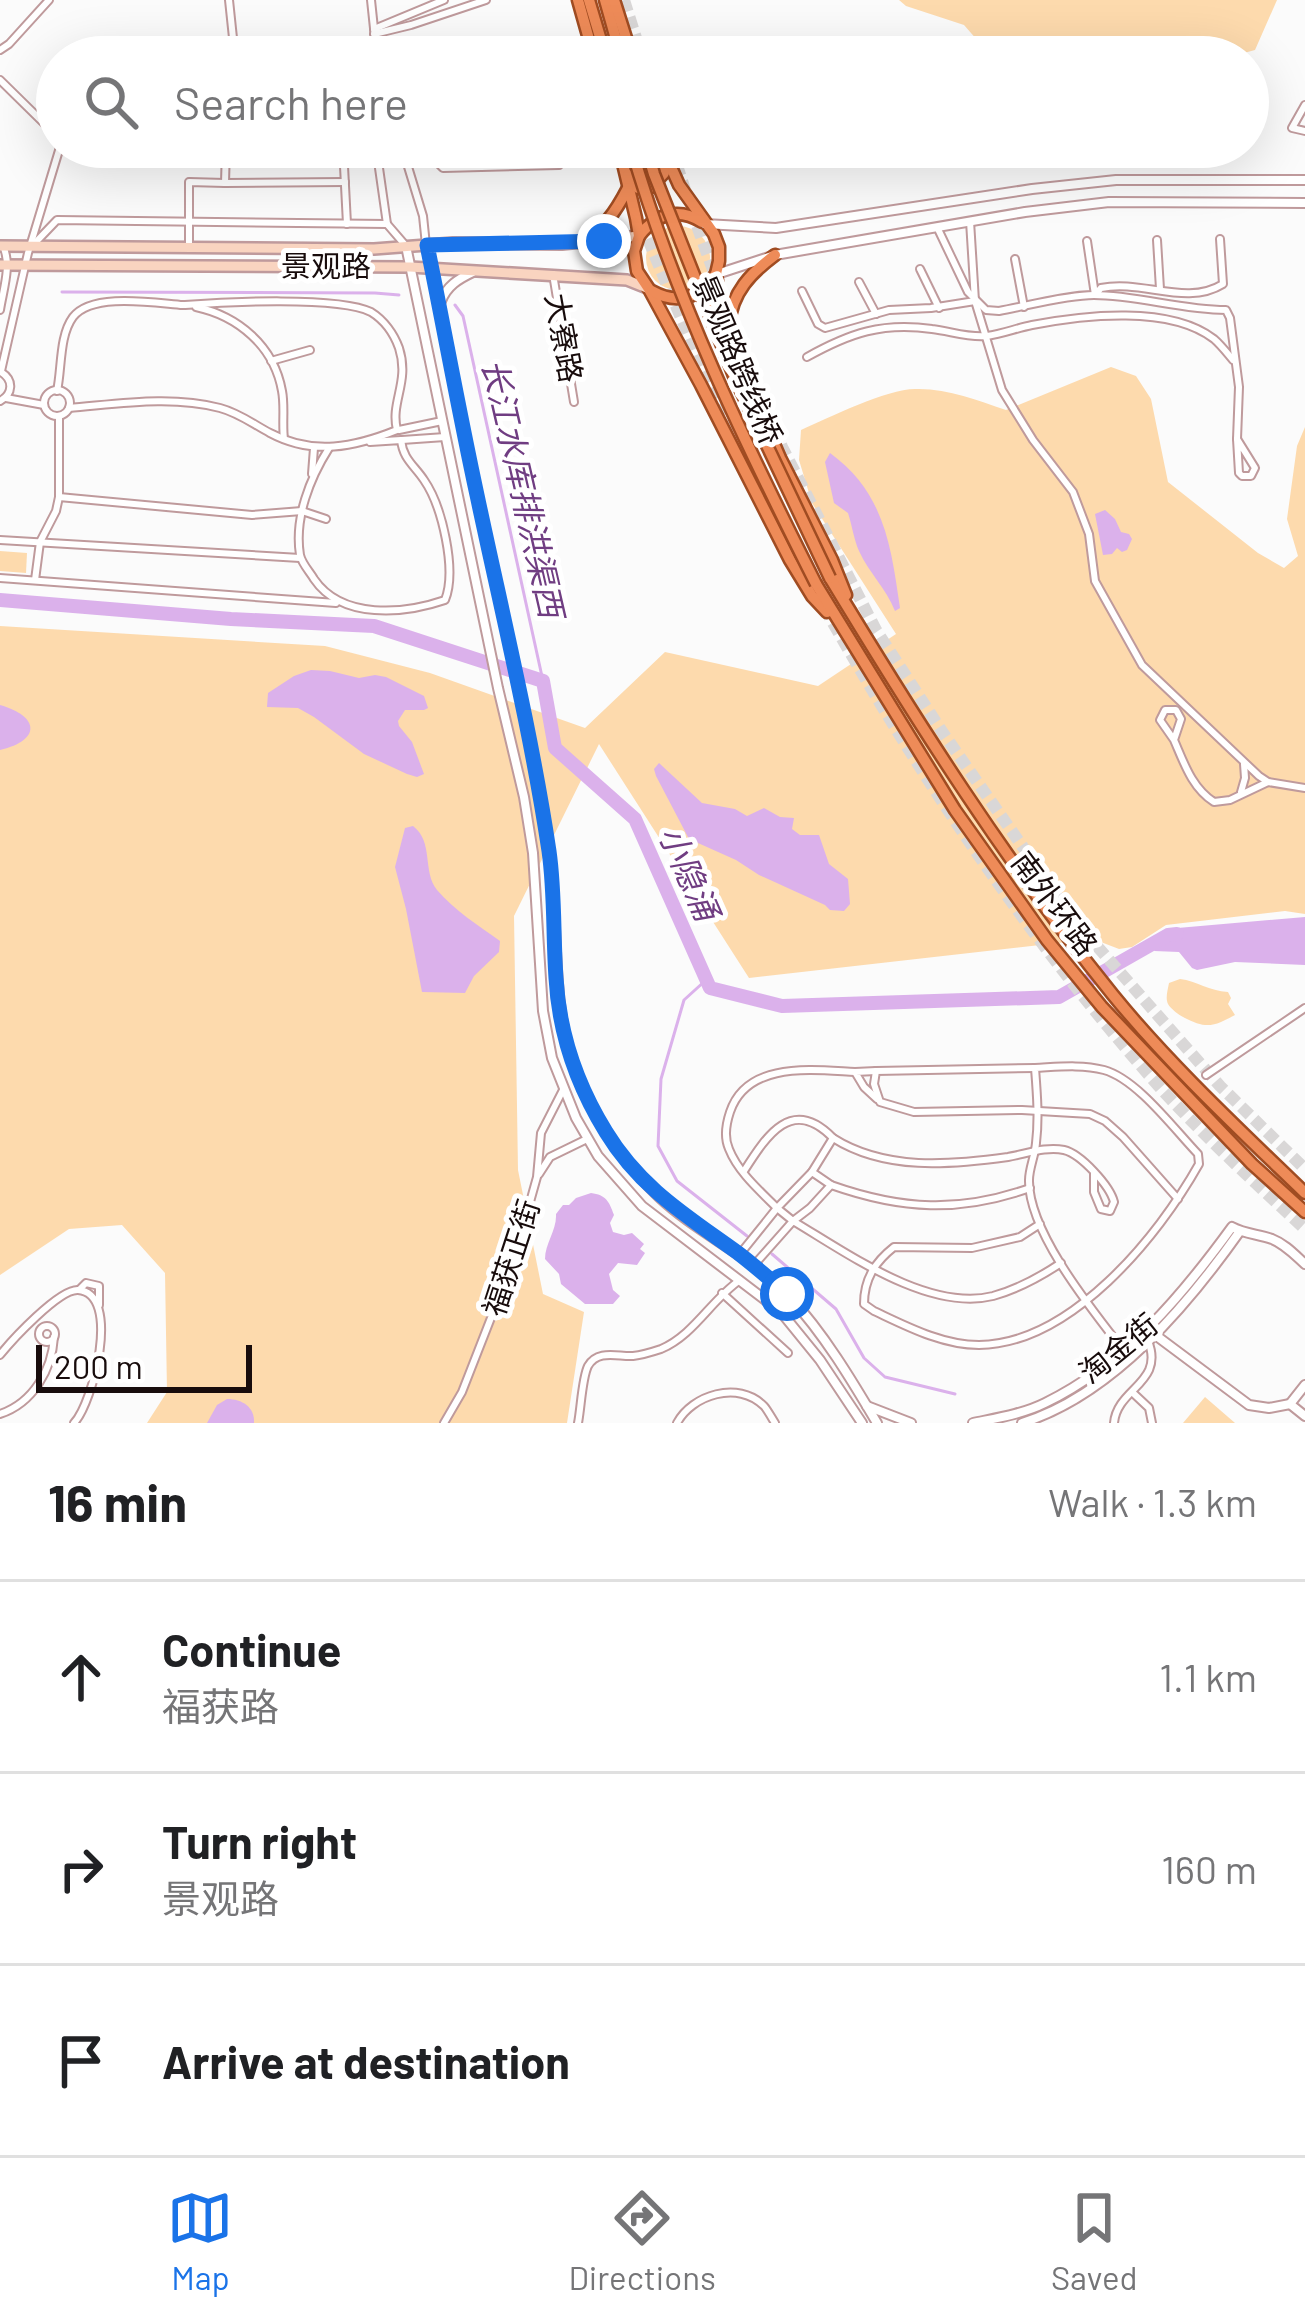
<!DOCTYPE html>
<html lang="en">
<head>
<meta charset="utf-8">
<style>
	:root { --surface:#fff; --page:#f6f6f6; --text:#202124; --muted:#757577; --line:#e0e0e0; --accent:#1a73e8 }
	body { margin:0; font-family:Barlow,"Noto Sans SC",sans-serif; background:var(--page); color:var(--text) }
	.scale { position:absolute; left:36px; bottom:30px; width:216px; box-sizing:border-box; padding-left:12px; border:6px solid #180c0c; border-top:0; font-size:33px; line-height:42px; white-space:nowrap; color:#180c0c; -webkit-text-stroke:9px #fff; paint-order:stroke }
	.stop { position:absolute; width:36px; height:36px; margin:-27px; border:9px solid #1a73e8; border-radius:50%; background:#fff }
	.stop.end { background:#1a73e8; border-color:#fff; box-shadow:0 3px 12px #0008 }
	.list { margin:0; padding:0; list-style:none }
	h2 { display:flex; justify-content:space-between; align-items:center; height:156px; margin:0; padding:0 48px; font-size:51px }
	h2 small { font-size:39px; font-weight:400; color:var(--muted) }
	.list li { display:grid; grid-template-columns:78px 1fr auto; gap:36px; align-items:center; box-sizing:border-box; height:192px; padding:0 48px; border-top:3px solid var(--line) }
	.list b { display:block; font-size:45px; white-space:nowrap }
	.list p { margin:0; font-size:39px; white-space:nowrap; color:var(--muted) }
	.list em { font-size:39px; font-style:normal; color:var(--muted) }
	.icon { flex:none; width:66px; height:66px; fill:none; stroke:currentColor; stroke-width:2; stroke-linecap:round; stroke-linejoin:round }
	.map { position:relative; flex:none; width:1305px; height:1423px; overflow:hidden }
	.search { position:absolute; background:var(--surface); box-shadow:0 12px 48px #0002; left:36px; right:36px; top:36px; height:132px; display:flex; align-items:center; gap:30px; box-sizing:border-box; padding:0 42px; border-radius:66px; color:var(--muted); font-size:45px }
	.sheet { height:732px; background:var(--surface) }
	nav { display:flex; justify-content:space-around; align-items:center; box-sizing:border-box; height:168px; border-top:3px solid var(--line); background:var(--surface); font-size:33px; color:var(--muted) }
	nav a { display:grid; justify-items:center; gap:6px }
	nav .on { color:var(--accent) }
	.map>svg:first-child { display:block }
	.green { fill:#fddaad }
	.water { fill:#dbb1eb }
	.lines { fill:none; stroke-linecap:round; stroke-linejoin:round }
	.stream { stroke:#dbb1eb; stroke-width:3 }
	.river { stroke:#dbb1eb; stroke-width:14 }
	.motorway-tunnel { stroke:#d9d7d7; stroke-width:12; stroke-dasharray:12 6; stroke-linecap:butt }
	.minor-casing { stroke:#bf9a9c; stroke-width:10 }
	.tertiary-casing { stroke:#bf9a9c; stroke-width:12 }
	.secondary-casing { stroke:#bf9a9c; stroke-width:14 }
	.trunk-casing { stroke:#a04c22; stroke-width:15 }
	.minor { stroke:#fff; stroke-width:6 }
	.tertiary { stroke:#fff; stroke-width:8 }
	.secondary { stroke:#f9d4c0; stroke-width:9 }
	.trunk { stroke:#ee8b58; stroke-width:10 }
	.trunk-bridge-casing { stroke:#a04c22; stroke-width:15; stroke-linecap:butt }
	.trunk-bridge { stroke:#ee8b58; stroke-width:10 }
	.route { stroke:#1a73e8; stroke-width:15 }
	.labels { text-anchor:middle; stroke-width:10; stroke-linejoin:round; paint-order:stroke }
	.street-label { font-size:30px; fill:#180c0c; stroke:#fff }
	.water-label { font-size:33px; font-style:italic; fill:#703d82; stroke:#fff }
</style>
</head>
<body>
<div class="map">
<svg width="1305" height="1423" viewBox="0 0 1305 1423">
	<rect width="100%" height="100%" fill="#fbfbfb"/>
	<g class="green">
		<path d="M899,0H1277L1255,50L1229,57H1096L1080,54L1078,57H992L964,25L906,6Z"/>
		<circle cx="678" cy="258" r="32"/>
		<path d="M1111,367L1136,376L1151,399L1168,482L1258,553L1284,568L1298,556L1287,519L1297,446L1305,427V914L1285,911L1166,925L1132,947L1119,949L1093,939L749,978L599,744L514,916L518,1170L543,1294L584,1312L567,1423H147L167,1392L165,1273L122,1225L69,1229L0,1275V626L325,646L430,673L585,728L665,652L818,686L896,634L812,503L799,460L801,430C828,418 887,389 915,389C947,388 977,400 1006,410Z"/>
		<path d="M0,551L27,553L26,573L0,571Z"/>
		<path d="M1180,979C1197,981 1209,991 1228,992L1231,998L1228,1004L1235,1015C1225,1020 1216,1026 1205,1025C1194,1024 1174,1014 1168,1004C1165,998 1168,989 1169,983Z"/>
		<path d="M1205,1397L1235,1423H1183Z"/>
	</g>
	<g class="water">
		<path d="M830,453C885,493 891,547 900,608L895,611C886,588 869,573 859,551C854,540 852,525 848,513L834,503L825,462Z"/>
		<path d="M1105,510L1115,519L1121,532L1129,534L1132,539L1127,550L1122,552L1117,548L1112,554L1103,555L1095,514Z"/>
		<path d="M311,670L330,671L359,678L375,675L386,677L424,696L428,708L424,710H405L398,721L399,726L412,742L424,774L417,777L407,774L364,754L314,717L298,708L267,707L268,693L294,676Z"/>
		<path d="M0,705C39,716 42,740 0,750Z"/>
		<path d="M659,763L702,803L735,809L747,816L764,808L780,817L794,818L792,829L800,835H819L829,864L848,879L850,904L844,911L830,910L825,905L759,875L736,860L689,839L656,776L654,769Z"/>
		<path d="M413,826C434,842 422,871 437,890C454,910 479,926 500,941L499,952L474,976L465,993L422,992L406,909L395,867L405,828Z"/>
		<path d="M1305,917V965L1235,962L1197,970L1192,968L1179,952L1154,951L1166,929Z"/>
		<path d="M591,1193C606,1195 609,1201 614,1215L610,1223L613,1232L624,1235L632,1233L644,1244L640,1249L645,1253L637,1265L618,1263L609,1274L613,1290L620,1296L613,1304H585L561,1284L559,1274L545,1259C545,1243 557,1230 556,1214L563,1205H569L576,1198Z"/>
		<path d="M227,1399C242,1399 255,1407 254,1423H207L217,1405Z"/>
	</g>
	<g class="lines">
		<g class="stream">
			<path d="M62,292L375,293L399,295"/>
			<path d="M455,305L463,316L543,681"/>
			<path d="M706,980L684,1000L661,1079L658,1146L677,1181L747,1236"/>
			<path d="M772,1254L836,1309L864,1358L885,1377L955,1394"/>
		</g>
		<path class="river" d="M0,600L231,619L374,626L543,681L555,748L635,819L710,988L782,1006L1059,997L1168,935L1177,934"/>
		<g class="motorway-tunnel">
			<path d="M624,0L642,57"/>
			<path d="M671,147L685,190"/>
			<path d="M691,209L717,281"/>
			<path d="M641,222C691,344 743,464 808,578"/>
			<path d="M728,311L782,447L876,630L943,733L1074,920L1220,1086L1305,1169"/>
			<path d="M824,607C917,772 1023,931 1148,1074C1196,1129 1251,1179 1305,1229"/>
		</g>
		<g class="minor-casing">
			<g id="minor">
				<path d="M229,0L235,57"/>
				<path d="M371,0L377,57"/>
				<path d="M374,29L444,0"/>
				<path d="M374,34L411,25L486,0"/>
				<path d="M0,50L9,44L49,0"/>
				<path d="M0,80L57,136"/>
				<path d="M1305,105L1292,128L1305,131"/>
				<path d="M226,147L225,183L345,182"/>
				<path d="M343,147L347,224"/>
				<path d="M376,147L387,224"/>
				<path d="M402,147L423,216L426,245"/>
				<path d="M343,149L361,147"/>
				<path d="M405,156H431L443,168L559,165"/>
				<path d="M970,221L975,301L1002,390L1033,440L1073,492L1089,534L1095,581L1142,665L1259,776L1268,782L1305,788"/>
				<path d="M937,227L968,292L986,310L999,311C1027,306 1066,295 1094,295C1137,295 1181,310 1226,310L1230,318L1239,387L1237,439"/>
				<path d="M1157,240L1160,289"/>
				<path d="M1087,241L1095,295L1101,288C1142,279 1186,307 1223,284L1220,239"/>
				<path d="M34,244L57,220L387,224L406,246"/>
				<path d="M189,249V182L225,183"/>
				<path d="M1015,259L1024,307"/>
				<path d="M920,269L939,308"/>
				<path d="M553,274L574,402"/>
				<path d="M859,282L876,314"/>
				<path d="M802,291L818,324L825,328L889,310L931,308L975,301"/>
				<path d="M196,307C238,316 274,346 282,391C285,406 282,423 284,439"/>
				<path d="M0,310C3,290 12,265 3,246"/>
				<path d="M807,357C850,333 882,322 932,329C950,331 968,338 987,336C1002,334 1017,328 1032,325C1084,315 1170,305 1214,339C1221,345 1227,353 1233,360"/>
				<path d="M271,361L310,350"/>
				<path d="M1,371L28,253L60,147"/>
				<circle cx="57" cy="403" r="13"/>
				<path d="M57,391C62,368 59,336 73,317C92,292 155,303 183,305"/>
				<path d="M6,398L44,405"/>
				<path d="M0,401C13,394 14,380 1,372"/>
				<path d="M69,408C118,404 171,395 220,408C239,413 253,424 270,433C313,456 355,447 397,430C390,402 410,382 399,348C394,334 384,320 371,312C339,296 224,302 185,305"/>
				<path d="M399,430L442,421"/>
				<path d="M1237,439L1255,468L1251,476H1242L1239,473Z"/>
				<path d="M402,440L445,437"/>
				<path d="M329,448C310,478 294,518 300,555C302,564 310,572 314,579C342,620 404,614 445,600C457,570 442,506 424,480C414,465 403,459 401,440L370,442"/>
				<path d="M312,474L314,448"/>
				<path d="M59,497V416"/>
				<path d="M0,540L300,558"/>
				<path d="M0,578L336,603"/>
				<path d="M35,580L40,542L56,511L59,497L252,515L302,511L326,519"/>
				<path d="M1174,740L1160,720L1165,710H1176L1181,719L1174,740C1184,763 1192,788 1214,802L1230,800L1268,782"/>
				<path d="M1241,792L1245,778L1244,764"/>
				<path d="M1035,1068L876,1071L874,1084L880,1102L914,1112L1022,1110L1090,1114L1105,1121L1123,1137L1178,1199"/>
				<path d="M876,1071L855,1072L864,1087L877,1099"/>
				<path d="M1206,1075L1305,1008"/>
				<path d="M833,1138C885,1171 950,1165 1008,1157C1026,1154 1046,1146 1064,1150C1081,1154 1110,1186 1114,1202L1110,1211L1101,1209L1094,1192V1173"/>
				<path d="M744,1171C767,1135 792,1096 833,1138L812,1172"/>
				<path d="M812,1172L831,1185L810,1208L793,1221L777,1208Z"/>
				<path d="M539,1174L550,1157L587,1139"/>
				<path d="M831,1185C902,1210 959,1213 1030,1188"/>
				<path d="M1040,1224L1020,1237L972,1248L894,1247C875,1262 864,1279 864,1304L874,1311C906,1326 942,1345 979,1345C1071,1344 1158,1237 1199,1164L1198,1154C1174,1129 1137,1079 1104,1070C1081,1064 1057,1067 1035,1068C1037,1094 1039,1118 1036,1143C1035,1156 1029,1168 1029,1180C1028,1232 1093,1311 1124,1351"/>
				<path d="M740,1254L777,1208C760,1191 738,1172 729,1149C724,1138 726,1124 730,1112C747,1061 812,1070 855,1072"/>
				<path d="M754,1265L793,1221C847,1253 928,1312 993,1296C1018,1289 1040,1277 1061,1263"/>
				<path d="M80,1289L86,1283L99,1286V1305"/>
				<path d="M722,1293L788,1353"/>
				<circle cx="47" cy="1334" r="8"/>
				<path d="M0,1355C12,1340 59,1289 78,1290C122,1293 93,1403 74,1423"/>
				<path d="M1132,1392L1149,1408L1152,1423"/>
				<path d="M0,1414C33,1403 52,1370 54,1337"/>
				<path d="M444,1423L462,1392L514,1259L537,1177L541,1133L564,1088"/>
				<path d="M578,1423C581,1408 582,1378 588,1366C598,1349 618,1357 633,1356C642,1355 652,1352 661,1349C694,1335 711,1300 740,1280"/>
				<path d="M677,1423C692,1395 738,1380 764,1406C767,1409 773,1420 775,1423"/>
				<path d="M1114,1423C1117,1388 1165,1383 1148,1341"/>
			</g>
		</g>
		<g class="tertiary-casing">
			<g id="tertiary">
				<path d="M705,224L776,228L1032,189L1116,180H1305"/>
				<path d="M426,245C446,337 463,430 483,522C506,631 533,741 549,852C561,934 547,1017 585,1093C603,1131 628,1167 659,1197C697,1233 751,1256 789,1296C824,1334 851,1379 877,1423"/>
				<path d="M406,246L498,688L524,797L533,853L543,1011L552,1058L576,1118L598,1156L642,1206L781,1312L820,1360L862,1423"/>
				<path d="M717,274L775,255L1025,212L1109,202L1305,203"/>
				<path d="M441,301C447,286 458,279 473,272"/>
				<path d="M1154,1334L1249,1405L1269,1408L1290,1404"/>
				<path d="M1305,1385L1290,1404L1305,1416"/>
				<path d="M867,1406L911,1423"/>
				<path d="M973,1423C997,1418 1023,1414 1045,1403C1125,1364 1181,1297 1232,1227C1245,1234 1258,1234 1272,1239C1285,1244 1295,1255 1305,1264"/>
				<path d="M1022,1423C1112,1395 1187,1306 1240,1231"/>
			</g>
		</g>
		<g class="secondary-casing">
			<g id="secondary">
				<path d="M0,246L374,249L453,243L562,244L639,236"/>
				<path d="M0,265L410,267L627,280L647,288"/>
			</g>
		</g>
		<g class="trunk-casing">
			<g id="trunk">
				<path d="M578,0L594,57"/>
				<path d="M589,0L606,57"/>
				<path d="M605,0L621,57"/>
				<path d="M614,0L632,57"/>
				<path d="M619,147L636,218L639,236L634,251L637,271L649,289L701,385L790,560L812,596L827,612"/>
				<path d="M662,147L679,185L714,234L719,247V261L716,274L719,294L735,353L780,458L832,560L846,595"/>
				<path d="M628,175L638,188L651,187L664,173L663,156"/>
				<path d="M639,236C656,214 678,207 702,222"/>
				<path d="M579,242C604,230 616,211 628,188"/>
				<path d="M652,291C677,305 700,298 716,274"/>
				<path d="M729,324C732,292 751,273 775,255"/>
				<path d="M830,578C917,722 1007,864 1113,995C1169,1064 1241,1131 1305,1193"/>
				<path d="M816,584L955,810L1047,940L1102,1007L1252,1164L1305,1212"/>
			</g>
		</g>
		<use href="#minor" class="minor"/>
		<use href="#tertiary" class="tertiary"/>
		<use href="#secondary" class="secondary"/>
		<use href="#trunk" class="trunk"/>
		<g class="trunk-bridge-casing">
			<g id="trunk-bridge">
				<path d="M631,147C675,299 745,443 816,584"/>
				<path d="M646,147L654,174L734,376L830,578"/>
			</g>
		</g>
		<use href="#trunk-bridge" class="trunk-bridge"/>
	</g>
	<g class="lines">
		<path class="route" d="M604,241L427,245C444,328 459,412 477,495C502,613 531,731 549,851C555,893 553,935 556,978C559,1032 577,1085 606,1132C640,1188 687,1216 738,1253C755,1266 771,1280 787,1294"/>
	</g>
	<g class="labels">
		<g class="street-label">
			<text x="326" y="277">景观路</text>
			<text transform="translate(563 338) rotate(80)" y="10">大寮路</text>
			<text transform="translate(737 360) rotate(67)" y="10">景观路跨线桥</text>
			<text transform="translate(1054 904) rotate(53)" y="10">南外环路</text>
			<text transform="translate(512 1258) rotate(-72)" y="10">福获正街</text>
			<text transform="translate(1119 1349) rotate(-39)" y="10">淘金街</text>
		</g>
		<g class="water-label">
			<text transform="translate(523 488) rotate(77)" y="12">长江水库排洪渠西</text>
			<text transform="translate(689 873) rotate(66)" y="12">小隐涌</text>
		</g>
	</g>
</svg>
<div class="scale">200 m</div>
<div class="stop" style="left:787px;top:1294px"></div>
<div class="stop end" style="left:604px;top:241px"></div>
<div class="search"><svg class="icon" aria-label="search" viewBox="0 0 24 24"><circle cx="10" cy="10" r="6"/><path d="M15 15l6 6"/></svg>Search here</div>
</div>
<section class="sheet">
<h2>16 min<small>Walk · 1.3 km</small></h2>
<ul class="list">
<li><svg class="icon" aria-label="ahead" viewBox="0 0 24 24"><path d="M12 20V5M6 11l6-6 6 6"/></svg><div><b>Continue</b><p>福获路</p></div><em>1.1 km</em></li>
<li><svg class="icon" aria-label="right" viewBox="0 0 24 24"><path d="M7 20v-9h11M14 6l5 5-5 5"/></svg><div><b>Turn right</b><p>景观路</p></div><em>160 m</em></li>
<li><svg class="icon" aria-label="arrive" viewBox="0 0 24 24"><path d="M6 21V4h12l-3 4 3 4H6"/></svg><div><b>Arrive at destination</b></div></li>
</ul>
</section>
<nav>
<a class="on"><svg class="icon" aria-label="map" viewBox="0 0 24 24"><path d="M3 6l6-2 6 2 6-2v14l-6 2-6-2-6 2zM9 4v14M15 6v14"/></svg>Map</a>
<a><svg class="icon" aria-label="directions" viewBox="0 0 24 24"><path d="M12 3l9 9-9 9-9-9zM9 14v-3h6M13 9l2 2-2 2"/></svg>Directions</a>
<a><svg class="icon" aria-label="saved" viewBox="0 0 24 24"><path d="M7 4h10v16l-5-4-5 4z"/></svg>Saved</a>
</nav>
</body>
</html>
